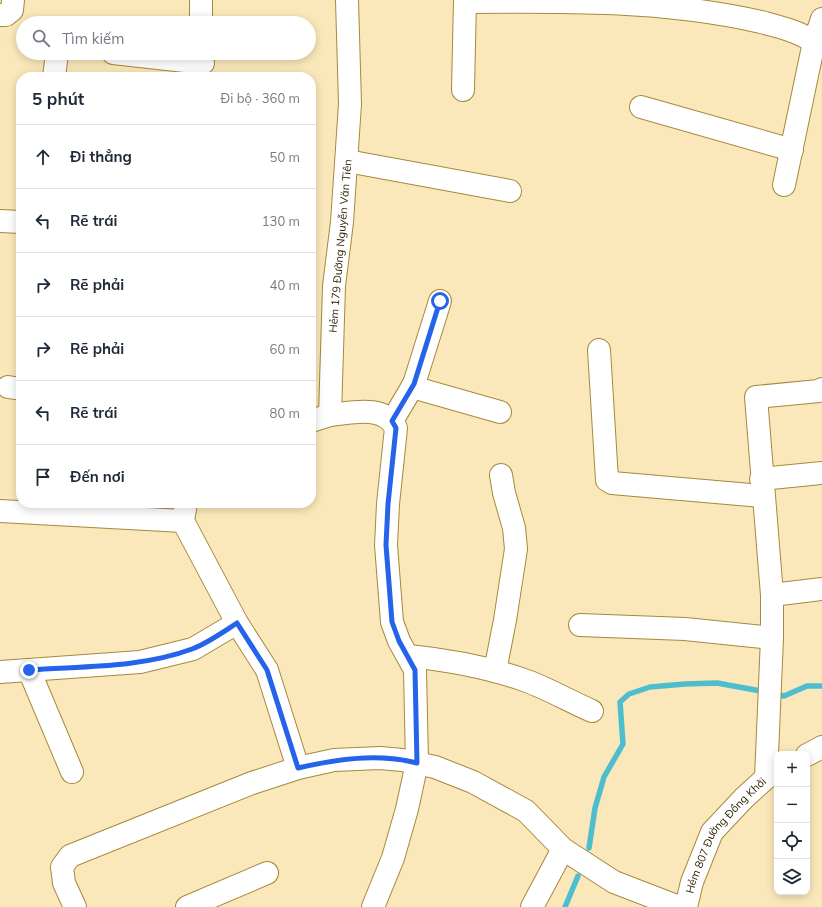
<!DOCTYPE html>
<html lang="vi">
<head>
<meta charset="utf-8">
<style>
	:root { --surface:#fff; --page:#f2f2f3; --text:#1f2937; --muted:#747a83; --line:#e0e1e3 }
	body { margin:0; font-family:Mulish,sans-serif; background:var(--page); color:var(--text) }
	.controls { position:absolute; right:12px; bottom:12px; display:grid; overflow:hidden; border-radius:8px; box-shadow:0 2px 10px #0003 }
	.controls button { width:36px; height:36px; display:grid; place-items:center; padding:0; border:0; border-bottom:1px solid var(--line); background:var(--surface); color:var(--text); font:20px sans-serif }
	.stop { position:absolute; width:12px; height:12px; margin:-9px; border:3px solid #2563eb; border-radius:50%; background:#fff }
	.stop.end { background:#2563eb; border-color:#fff; box-shadow:0 1px 4px #0008 }
	.list { margin:0; padding:0; list-style:none }
	h2 { display:flex; justify-content:space-between; align-items:center; height:52px; margin:0; padding:0 16px; font-size:17px }
	h2 small { font-size:13px; font-weight:400; color:var(--muted) }
	.list li { display:grid; grid-template-columns:26px 1fr auto; gap:12px; align-items:center; box-sizing:border-box; height:64px; padding:0 16px; border-top:1px solid var(--line) }
	.list b { display:block; font-size:15px; white-space:nowrap }
	.list em { font-size:13px; font-style:normal; color:var(--muted) }
	.icon { flex:none; width:22px; height:22px; fill:none; stroke:currentColor; stroke-width:2; stroke-linecap:round; stroke-linejoin:round }
	.map { position:relative; flex:none; width:822px; height:907px; overflow:hidden }
	.search { position:absolute; background:var(--surface); box-shadow:0 2px 10px #0003; left:16px; top:16px; width:300px; height:44px; display:flex; align-items:center; gap:10px; box-sizing:border-box; padding:0 14px; border-radius:22px; color:var(--muted); font-size:15px }
	.panel { position:absolute; background:var(--surface); box-shadow:0 2px 10px #0003; left:16px; top:72px; width:300px; height:436px; border-radius:16px }
	.map>svg:first-child { display:block }
	.lines { fill:none; stroke-linecap:round; stroke-linejoin:round }
	.stream { stroke:#4ebecf; stroke-width:5.5 }
	.minor-casing { stroke:#a68939; stroke-width:24 }
	.minor { stroke:#fff; stroke-width:22 }
	.route { stroke:#2563eb; stroke-width:5 }
	.labels { text-anchor:middle; stroke-width:4; stroke-linejoin:round; paint-order:stroke }
	.street-label { font-size:11px; fill:#2c2100; stroke:#fff }
</style>
</head>
<body>
<div class="map">
<svg width="822" height="907" viewBox="0 0 822 907">
	<rect width="100%" height="100%" fill="#fbe8ba"/>
	<g class="lines">
		<g class="stream">
			<path d="M774,694L784,696L807,686H822"/>
			<path d="M589,848L595,808L604,777L623,744L620,702L629,694L650,687L685,684L717,683L766,692"/>
			<path d="M565,907L578,876"/>
		</g>
		<g class="minor-casing">
			<g id="minor">
				<path d="M201,0V23"/>
				<path d="M347,0L350,104L342,222L334,286L330,415C352,413 384,404 396,428L388,504L386,545L392,622L399,641L415,670L417,763L407,809L393,858L373,907"/>
				<path d="M465,2C564,1 665,0 761,22C780,27 798,31 814,42L784,185"/>
				<path d="M0,15H6L12,10L13,0"/>
				<path d="M814,42L822,19"/>
				<path d="M113,53L203,63"/>
				<path d="M54,77L57,53"/>
				<path d="M463,90L465,0"/>
				<path d="M641,107L792,150"/>
				<path d="M347,161L510,191"/>
				<path d="M0,221L21,222"/>
				<path d="M599,350L607,480L612,483L762,496"/>
				<path d="M8,387L21,389"/>
				<path d="M412,387L500,412"/>
				<path d="M311,421L330,415"/>
				<path d="M392,421L414,384L440,301"/>
				<path d="M761,479L822,473"/>
				<path d="M186,503L183,521L237,623L267,670L298,768"/>
				<path d="M0,511L183,521"/>
				<path d="M772,595L822,589"/>
				<path d="M580,625L685,629L772,638"/>
				<path d="M409,656C448,660 487,667 524,680C547,688 569,701 592,711"/>
				<path d="M29,670L72,772"/>
				<path d="M495,671L505,620L516,549L514,528L504,493L501,475"/>
				<path d="M0,672L140,662L193,649L237,623"/>
				<path d="M807,755L822,747"/>
				<path d="M766,778L772,638V595L756,397L819,391L822,389"/>
				<path d="M75,907L64,883L62,867L70,856L252,783L298,768L334,760L380,758L402,760L435,767L473,782L526,811L563,849L614,882L679,907"/>
				<path d="M187,907L267,873"/>
				<path d="M532,907L563,849"/>
				<path id="s1" d="M686,907L692,882L712,832L744,798L766,778L777,772"/>
			</g>
		</g>
		<use href="#minor" class="minor"/>
	</g>
	<g class="lines">
		<path class="route" d="M29,670C83,666 141,668 192,649C208,643 223,632 237,623L267,670L298,768C337,759 377,753 417,763L415,670L399,641L392,622L386,545L388,504L396,428L392,421L414,384L440,301"/>
	</g>
	<g class="labels">
		<g class="street-label">
			<text transform="translate(340 246) rotate(-85)" y="4">Hẻm 179 Đường Nguyễn Văn Tiên</text>
			<text dy="4" stroke="none"><textPath href="#s1" startOffset="84">Hẻm 807 Đường Đồng Khởi</textPath></text>
		</g>
	</g>
</svg>
<div class="controls">
<button>+</button>
<button>−</button>
<button><svg class="icon" aria-label="locate" viewBox="0 0 24 24"><circle cx="12" cy="12" r="6"/><path d="M12 2v4M12 18v4M2 12h4M18 12h4"/></svg></button>
<button><svg class="icon" aria-label="layers" viewBox="0 0 24 24"><path d="M12 4l9 5-9 5-9-5zM3 14l9 5 9-5"/></svg></button>
</div>
<div class="stop" style="left:440px;top:301px"></div>
<div class="stop end" style="left:29px;top:670px"></div>
<div class="search"><svg class="icon" aria-label="search" viewBox="0 0 24 24"><circle cx="10" cy="10" r="6"/><path d="M15 15l6 6"/></svg>Tìm kiếm</div>
<section class="panel">
<h2>5 phút<small>Đi bộ · 360 m</small></h2>
<ul class="list">
<li><svg class="icon" aria-label="ahead" viewBox="0 0 24 24"><path d="M12 20V5M6 11l6-6 6 6"/></svg><div><b>Đi thẳng</b></div><em>50 m</em></li>
<li><svg class="icon" aria-label="left" viewBox="0 0 24 24"><path d="M17 20v-9H6M10 6l-5 5 5 5"/></svg><div><b>Rẽ trái</b></div><em>130 m</em></li>
<li><svg class="icon" aria-label="right" viewBox="0 0 24 24"><path d="M7 20v-9h11M14 6l5 5-5 5"/></svg><div><b>Rẽ phải</b></div><em>40 m</em></li>
<li><svg class="icon" aria-label="right" viewBox="0 0 24 24"><path d="M7 20v-9h11M14 6l5 5-5 5"/></svg><div><b>Rẽ phải</b></div><em>60 m</em></li>
<li><svg class="icon" aria-label="left" viewBox="0 0 24 24"><path d="M17 20v-9H6M10 6l-5 5 5 5"/></svg><div><b>Rẽ trái</b></div><em>80 m</em></li>
<li><svg class="icon" aria-label="arrive" viewBox="0 0 24 24"><path d="M6 21V4h12l-3 4 3 4H6"/></svg><div><b>Đến nơi</b></div></li>
</ul>
</section>
</div>
</body>
</html>
